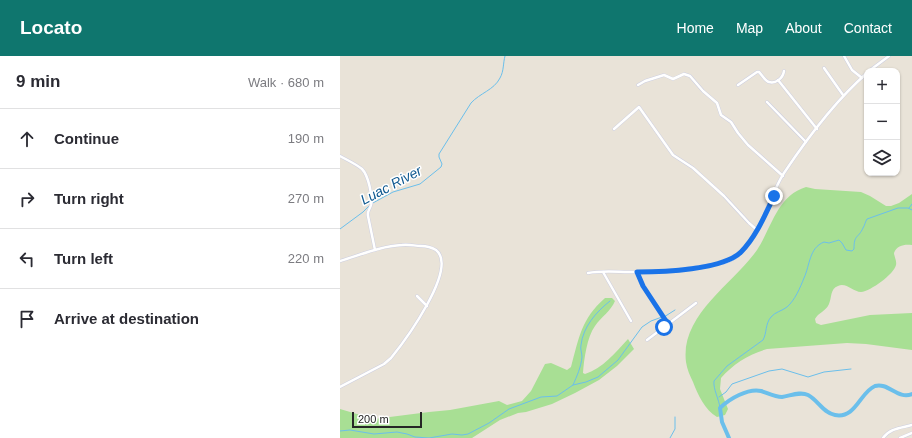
<!DOCTYPE html>
<html lang="en">
<head>
<meta charset="utf-8">
<style>
	:root { --surface:#fff; --page:#f7f7f7; --text:#2b2b33; --muted:#7c7c81; --line:#e1e1e2; --accent:#0f766e }
	body { margin:0; font-family:Arial,sans-serif; background:var(--page); color:var(--text) }
	.controls { position:absolute; right:12px; top:12px; display:grid; overflow:hidden; border-radius:8px; box-shadow:0 1px 3px #0004 }
	.controls button { width:36px; height:36px; display:grid; place-items:center; padding:0; border:0; border-bottom:1px solid var(--line); background:var(--surface); color:var(--text); font:20px sans-serif }
	.scale { position:absolute; left:12px; bottom:10px; width:70px; box-sizing:border-box; padding-left:4px; border:2px solid #262626; border-top:0; font-size:11px; line-height:14px; white-space:nowrap; color:#262626; -webkit-text-stroke:3px #fff; paint-order:stroke }
	.stop { position:absolute; width:12px; height:12px; margin:-9px; border:3px solid #1a73e8; border-radius:50%; background:#fff }
	.stop.end { background:#1a73e8; border-color:#fff; box-shadow:0 1px 4px #0008 }
	.list { margin:0; padding:0; list-style:none }
	h2 { display:flex; justify-content:space-between; align-items:center; height:52px; margin:0; padding:0 16px; font-size:17px }
	h2 small { font-size:13px; font-weight:400; color:var(--muted) }
	.list li { display:grid; grid-template-columns:26px 1fr auto; gap:12px; align-items:center; box-sizing:border-box; height:60px; padding:0 16px; border-top:1px solid var(--line) }
	.list b { display:block; font-size:15px; white-space:nowrap }
	.list em { font-size:13px; font-style:normal; color:var(--muted) }
	.icon { flex:none; width:22px; height:22px; fill:none; stroke:currentColor; stroke-width:2; stroke-linecap:round; stroke-linejoin:round }
	.map { position:relative; flex:none; width:572px; height:382px; overflow:hidden }
	header { display:flex; align-items:center; gap:24px; box-sizing:border-box; height:56px; padding:0 20px; background:var(--accent); color:#fff }
	header strong { font-size:19px }
	nav { display:flex; gap:22px; margin-inline-start:auto; font-size:14px }
	main { display:flex }
	aside { flex:1; background:var(--surface) }
	.map>svg:first-child { display:block }
	.green { fill:#a8df94 }
	.lines { fill:none; stroke-linecap:round; stroke-linejoin:round }
	.stream { stroke:#6bbfeb; stroke-width:1 }
	.river { stroke:#6bbfeb; stroke-width:4 }
	.minor-casing { stroke:#cdcfe0; stroke-width:3.5 }
	.minor { stroke:#fff; stroke-width:2.5 }
	.route { stroke:#1a73e8; stroke-width:5 }
	.labels { text-anchor:middle; stroke-width:3; stroke-linejoin:round; paint-order:stroke }
	.water-label { font-size:14px; font-style:italic; fill:#105a91; stroke:#fff }
</style>
</head>
<body>
<header>
<strong>Locato</strong>
<nav><a>Home</a><a>Map</a><a>About</a><a>Contact</a></nav>
</header>
<main>
<aside>
<h2>9 min<small>Walk · 680 m</small></h2>
<ul class="list">
<li><svg class="icon" aria-label="ahead" viewBox="0 0 24 24"><path d="M12 20V5M6 11l6-6 6 6"/></svg><div><b>Continue</b></div><em>190 m</em></li>
<li><svg class="icon" aria-label="right" viewBox="0 0 24 24"><path d="M7 20v-9h11M14 6l5 5-5 5"/></svg><div><b>Turn right</b></div><em>270 m</em></li>
<li><svg class="icon" aria-label="left" viewBox="0 0 24 24"><path d="M17 20v-9H6M10 6l-5 5 5 5"/></svg><div><b>Turn left</b></div><em>220 m</em></li>
<li><svg class="icon" aria-label="arrive" viewBox="0 0 24 24"><path d="M6 21V4h12l-3 4 3 4H6"/></svg><div><b>Arrive at destination</b></div></li>
</ul>
</aside>
<div class="map">
<svg width="572" height="382" viewBox="0 0 572 382">
	<rect width="100%" height="100%" fill="#e9e3d8"/>
	<g class="green">
		<path d="M466,131L475,133L521,136L530,140L546,150H551L559,147L572,138V189C565,188 557,189 554,197C554,200 557,205 556,209C554,218 531,235 521,236C513,236 506,226 498,230C490,233 492,241 489,248C486,255 478,257 475,263L476,267L481,269L530,259L572,257V294L526,288L507,287L427,293C409,298 393,308 381,322L380,333L388,353L385,359L377,361C365,354 358,339 353,326C350,320 347,313 346,306C340,259 393,228 417,194C432,171 437,140 466,131Z"/>
		<path d="M265,242H272L275,245C271,255 261,261 255,270C247,281 244,303 243,317L245,318C262,313 276,296 288,283L294,293L277,310L259,324L235,337L212,348L186,356L178,357L160,364L132,382H0V353L34,363L89,356L110,354L159,345L167,349L182,345L191,335L205,308L211,307L227,314L231,311C239,282 241,263 265,242Z"/>
	</g>
	<g class="lines">
		<g class="stream">
			<path d="M31,148L53,136L80,128L101,111L102,108L99,101V98L131,47C140,37 154,34 160,22C164,15 163,7 165,0"/>
			<path d="M569,152L572,148"/>
			<path d="M0,173L23,156L29,150"/>
			<path d="M324,261L335,254"/>
			<path d="M233,329C237,320 241,311 242,301C242,297 240,293 241,289C243,271 256,256 270,245"/>
			<path d="M379,341L386,336L392,328L429,315L442,313L468,321L484,316L511,313"/>
			<path d="M380,352C379,343 373,333 374,325L387,310L423,284C427,277 425,268 431,261C435,256 442,255 447,251C455,244 460,232 464,222C470,209 469,192 484,186L489,187L499,184L502,187L506,194L512,195L514,193C514,178 518,183 523,172C525,169 525,166 527,163L558,152H568L572,154"/>
			<path d="M0,375L10,374L34,378L57,376L67,378L75,381L89,382L112,378L122,379L128,378L149,367L169,353L201,341L217,340L233,329L246,326L258,321L278,304L302,271L311,265L322,261"/>
			<path d="M330,382L335,373V361"/>
		</g>
		<path class="river" d="M389,382L382,366L380,352C389,343 408,332 421,335C428,337 434,341 442,341C450,340 460,335 468,339C478,344 483,357 495,359C516,363 520,336 535,330C548,326 558,344 572,338"/>
		<g class="minor-casing">
			<g id="minor">
				<path d="M504,0L512,14L522,22"/>
				<path d="M484,12L503,39"/>
				<path d="M529,15L549,0"/>
				<path d="M438,24L477,73"/>
				<path d="M298,29L305,25L324,19L333,23L344,18L350,20L363,35L377,47L381,59L391,66L398,77L408,89L443,120"/>
				<path d="M398,29L417,16H419C422,19 425,25 429,26C436,28 443,22 444,15"/>
				<path d="M427,46L466,86"/>
				<path d="M274,73L299,51L333,99L353,112L384,140L409,167L417,174"/>
				<path d="M0,100C7,104 16,108 22,113C28,119 33,140 31,149C30,153 27,155 28,160L35,194"/>
				<path d="M0,205C20,199 41,190 62,189C69,188 75,190 81,190C86,190 91,191 96,194C119,212 64,286 51,302L44,308L0,331"/>
				<path d="M263,216L291,265"/>
				<path d="M297,216L303,230L327,268"/>
				<path d="M248,217C262,214 278,216 293,216C318,216 341,214 365,210C373,208 382,208 389,205C418,193 428,141 444,117C468,81 495,45 527,17"/>
				<path d="M77,240L87,250"/>
				<path d="M307,284L356,247"/>
				<path d="M543,382C550,372 561,372 572,369"/>
				<path d="M560,382L572,377"/>
			</g>
		</g>
		<use href="#minor" class="minor"/>
	</g>
	<g class="lines">
		<path class="route" d="M324,271L328,268L303,230L297,216C322,216 383,214 401,196C416,181 425,159 434,140"/>
	</g>
	<g class="labels">
		<g class="water-label">
			<text transform="translate(51 129) rotate(-28)" y="5">Luac River</text>
		</g>
	</g>
</svg>
<div class="controls">
<button>+</button>
<button>−</button>
<button><svg class="icon" aria-label="layers" viewBox="0 0 24 24"><path d="M12 4l9 5-9 5-9-5zM3 14l9 5 9-5"/></svg></button>
</div>
<div class="scale">200 m</div>
<div class="stop" style="left:324px;top:271px"></div>
<div class="stop end" style="left:434px;top:140px"></div>
</div>
</main>
</body>
</html>
